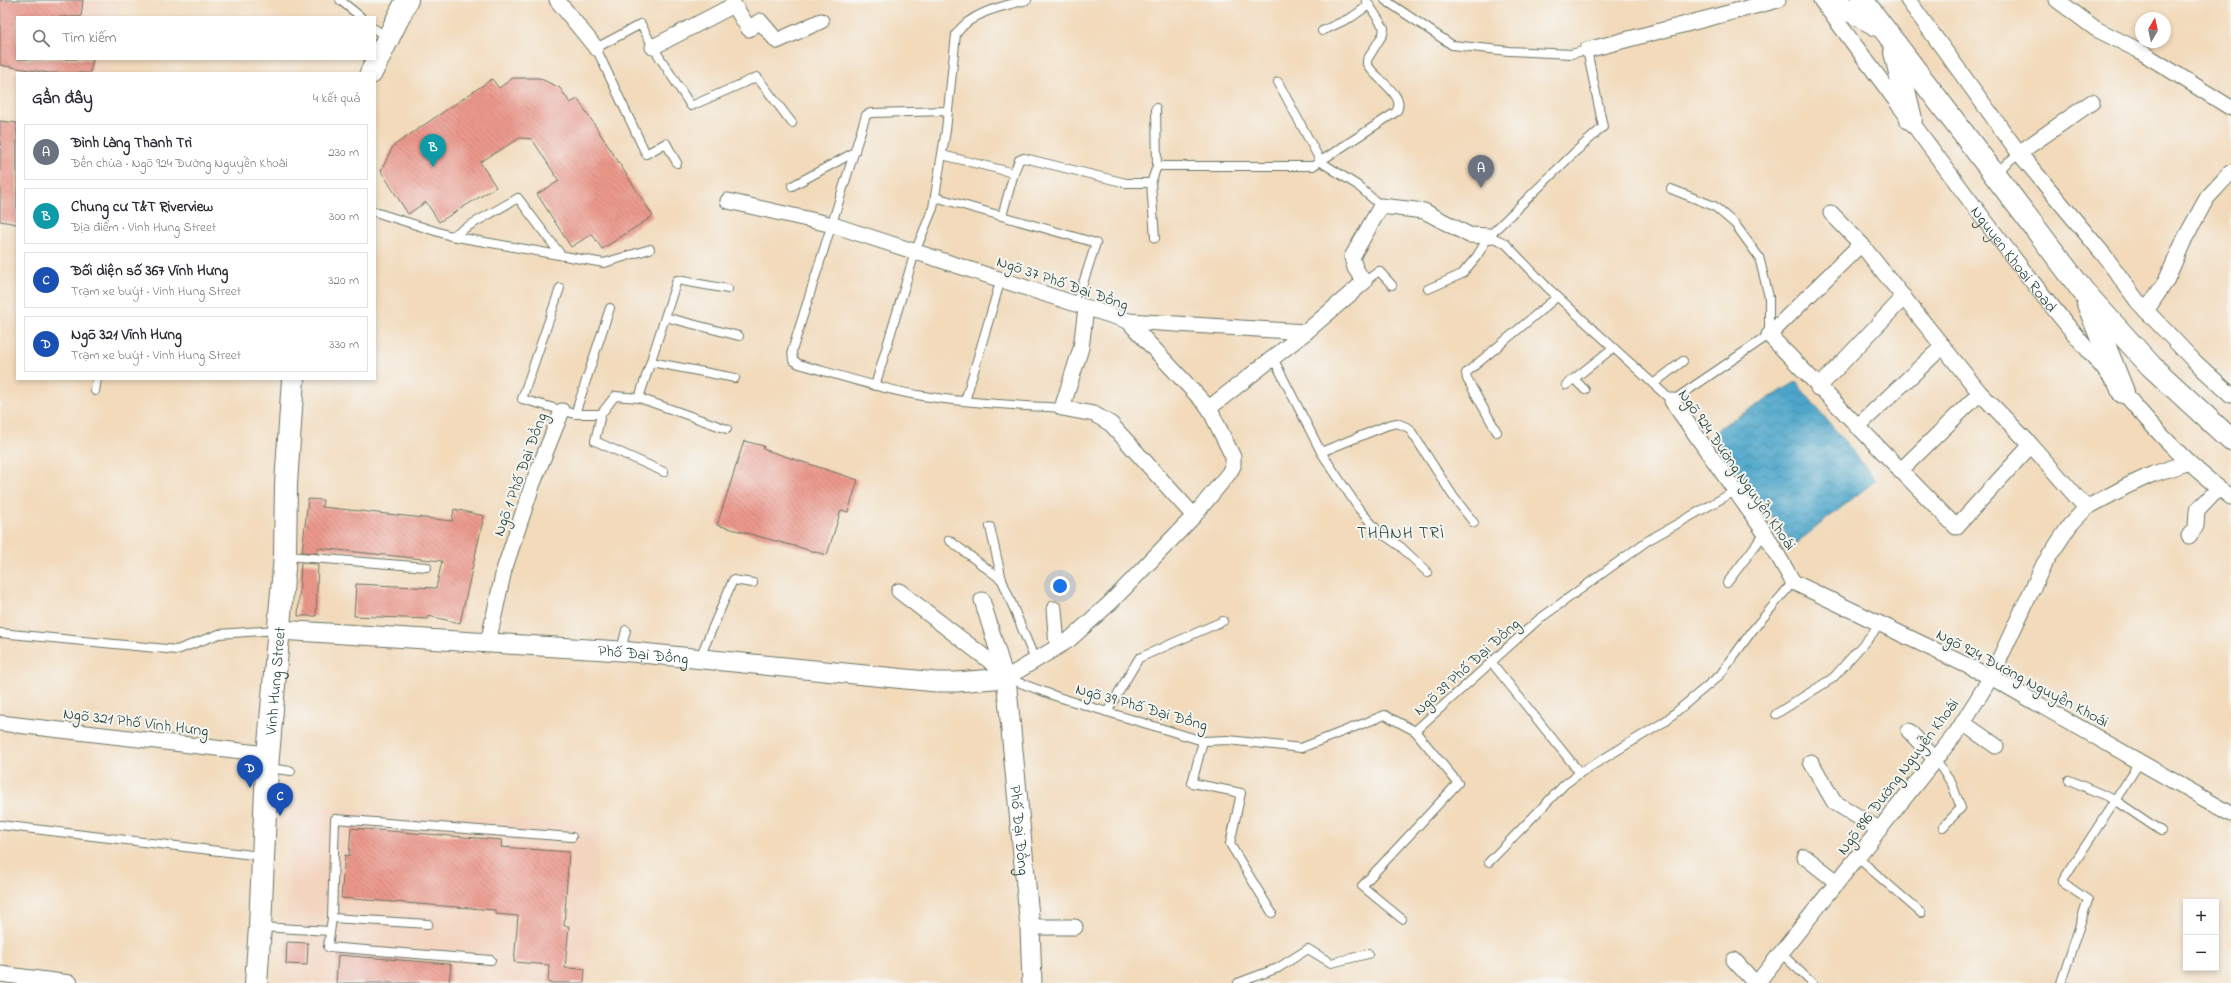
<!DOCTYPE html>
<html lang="vi">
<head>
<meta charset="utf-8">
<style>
	:root { --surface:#fff; --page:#f2f2f3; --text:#2b2b33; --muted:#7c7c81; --line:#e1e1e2; --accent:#111827 }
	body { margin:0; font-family:"Indie Flower",sans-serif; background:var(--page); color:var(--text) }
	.controls { position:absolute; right:12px; bottom:12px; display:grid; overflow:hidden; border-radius:0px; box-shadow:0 2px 6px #0003 }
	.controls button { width:36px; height:36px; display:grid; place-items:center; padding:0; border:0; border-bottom:1px solid var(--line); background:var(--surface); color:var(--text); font:20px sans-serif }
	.compass { position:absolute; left:2135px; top:12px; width:36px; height:36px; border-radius:50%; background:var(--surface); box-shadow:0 2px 6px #0003; rotate:9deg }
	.you { position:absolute; left:1060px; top:586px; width:14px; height:14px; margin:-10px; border:3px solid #fff; border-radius:50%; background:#1a73e8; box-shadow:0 0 0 6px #1a73e833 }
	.badge { display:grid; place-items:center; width:26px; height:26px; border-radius:50%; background:var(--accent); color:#fff; font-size:13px; font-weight:700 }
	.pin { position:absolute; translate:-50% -33px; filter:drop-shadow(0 1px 2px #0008) }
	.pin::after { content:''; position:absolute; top:21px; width:14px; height:12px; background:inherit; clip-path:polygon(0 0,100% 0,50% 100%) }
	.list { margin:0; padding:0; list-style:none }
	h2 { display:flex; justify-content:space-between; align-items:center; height:52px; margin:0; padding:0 16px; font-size:17px }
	h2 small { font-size:13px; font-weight:400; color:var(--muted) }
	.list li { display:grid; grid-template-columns:26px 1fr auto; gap:12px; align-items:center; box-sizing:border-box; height:56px; margin:0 8px 8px; padding:0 8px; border:1px solid var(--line); border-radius:0px }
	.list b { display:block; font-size:15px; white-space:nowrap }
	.list p { margin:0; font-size:13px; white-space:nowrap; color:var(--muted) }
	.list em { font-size:13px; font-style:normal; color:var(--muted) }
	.icon { flex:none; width:22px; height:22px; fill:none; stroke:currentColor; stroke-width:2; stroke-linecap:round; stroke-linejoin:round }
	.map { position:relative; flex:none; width:2231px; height:983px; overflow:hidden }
	.search { position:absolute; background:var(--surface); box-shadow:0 2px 6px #0003; left:16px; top:16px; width:360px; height:44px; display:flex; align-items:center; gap:10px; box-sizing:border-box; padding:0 14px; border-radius:0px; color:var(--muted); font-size:15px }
	.panel { position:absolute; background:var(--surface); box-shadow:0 2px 6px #0003; left:16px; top:72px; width:360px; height:308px; border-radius:0px }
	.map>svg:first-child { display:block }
	.built { fill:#f3d4bf }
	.water { fill:url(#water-waves); stroke:#36727f }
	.building { fill:url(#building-back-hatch) }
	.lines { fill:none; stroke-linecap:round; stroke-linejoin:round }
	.service-casing { stroke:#697463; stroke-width:10 }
	.minor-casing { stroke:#697463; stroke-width:17 }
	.tertiary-casing { stroke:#697463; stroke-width:21 }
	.secondary-casing { stroke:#697463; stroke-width:24 }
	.primary-casing { stroke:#697463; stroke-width:24 }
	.service { stroke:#fff; stroke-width:8 }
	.minor { stroke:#fff; stroke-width:15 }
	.tertiary { stroke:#fff; stroke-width:19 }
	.secondary { stroke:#fff; stroke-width:22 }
	.primary { stroke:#fff; stroke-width:22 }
	.labels { text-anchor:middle; stroke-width:4; stroke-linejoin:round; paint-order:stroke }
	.street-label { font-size:16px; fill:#1f3d34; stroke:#f6f6f2 }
	.neighbourhood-label { font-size:17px; letter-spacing:1px; fill:#1f3d34; stroke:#f6f6f2 }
</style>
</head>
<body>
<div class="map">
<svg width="2231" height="983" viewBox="0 0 2231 983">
	<defs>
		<pattern id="water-waves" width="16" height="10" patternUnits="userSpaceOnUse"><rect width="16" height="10" fill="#4da6ca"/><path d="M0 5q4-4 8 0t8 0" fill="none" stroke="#3f88a5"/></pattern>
		<pattern id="building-back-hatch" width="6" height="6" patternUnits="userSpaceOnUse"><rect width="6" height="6" fill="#ec988c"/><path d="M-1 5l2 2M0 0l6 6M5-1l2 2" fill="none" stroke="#bf7d73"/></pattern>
	</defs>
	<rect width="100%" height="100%" fill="#f6f6f2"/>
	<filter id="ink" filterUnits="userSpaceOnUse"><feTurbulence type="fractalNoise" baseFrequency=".025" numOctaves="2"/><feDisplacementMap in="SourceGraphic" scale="8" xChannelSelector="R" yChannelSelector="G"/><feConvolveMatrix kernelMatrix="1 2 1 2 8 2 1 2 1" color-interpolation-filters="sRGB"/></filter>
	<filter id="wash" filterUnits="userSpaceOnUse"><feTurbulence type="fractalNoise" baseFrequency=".012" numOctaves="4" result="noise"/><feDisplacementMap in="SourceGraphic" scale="16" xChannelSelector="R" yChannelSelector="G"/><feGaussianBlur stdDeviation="0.9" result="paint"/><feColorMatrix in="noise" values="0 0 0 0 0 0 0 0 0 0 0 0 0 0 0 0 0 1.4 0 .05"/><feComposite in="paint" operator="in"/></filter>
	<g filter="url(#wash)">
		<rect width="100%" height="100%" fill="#f2dabb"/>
		<g class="built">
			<path d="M0,0H122L119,17H17V59H112L109,73H17V91L0,88Z"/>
			<path d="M292,805L600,825L588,983H283Z"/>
		</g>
		<path class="water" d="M1796,382L1876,480L1794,545L1713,439L1720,427Z"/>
		<g id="blocks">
			<g class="building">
				<path d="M0,0H83L81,17H17V59H93L90,73H48L0,65Z"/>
				<path d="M513,78H539L560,88L570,103L578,99L653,216L602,249L592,234L571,247L537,194L559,181L532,139L520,138L480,162L496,187L439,222L426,202L408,214L381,171L393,146L492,79L499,88Z"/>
				<path d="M0,121L17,123V224L0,221Z"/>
				<path d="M744,441L764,446L763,449L858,480L848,512L841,510L827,555L717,525Z"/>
				<path d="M308,499L323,500L322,507L452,521L454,509L484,516L460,623L428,616V619L354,616L356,584L436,588L442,561L318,548V553L302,552Z"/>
				<path d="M301,563L318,564L316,616H298Z"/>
				<path d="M351,828L502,840L501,847L569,852L564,926H569L565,968L585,969L584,983H548L549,965L514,962L518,916L495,914V910L341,898L345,855L349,856Z"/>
				<path d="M287,942L308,943L307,965L286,964Z"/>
				<path d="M338,955L451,964L449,983H336Z"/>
			</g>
		</g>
	</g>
	<g filter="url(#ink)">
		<use href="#blocks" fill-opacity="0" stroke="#697463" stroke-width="1"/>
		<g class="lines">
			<g class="service-casing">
				<g id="service">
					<path d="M340,0L361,17"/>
					<path d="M1385,0L1452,45L1509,51L1571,54L1587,50L1603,127L1575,152L1489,236L1477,256L1462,274L1428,289"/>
					<path d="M375,29L387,38"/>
					<path d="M1322,31L1352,17L1369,5"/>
					<path d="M1278,82L1321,162L1357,185L1381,206"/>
					<path d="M1156,108L1157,166"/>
					<path d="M948,111L871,113L866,115L792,351L793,360L799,364C838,375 877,388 917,395C965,403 1013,405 1062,408"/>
					<path d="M942,155L1014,173L1019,160L1024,158L1126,183H1151L1157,166H1313L1396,112C1408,96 1374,78 1367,64V60L1383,34L1384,28L1366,0"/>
					<path d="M677,163L666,143L646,154L596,48L641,24L653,47L691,106L757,77L792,123"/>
					<path d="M1995,173L2019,153"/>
					<path d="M1151,183L1155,238"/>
					<path d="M792,186L855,152"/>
					<path d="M935,197L1096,243L1076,305"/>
					<path d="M375,212L451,236L604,263L650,249"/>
					<path d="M1002,216L1014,173"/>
					<path d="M451,236L518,198L561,255"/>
					<path d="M1489,236L1505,243L1548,288L1672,401L1769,335V297L1759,257L1735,224L1714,206L1671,189"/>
					<path d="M1364,282L1379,271L1392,285"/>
					<path d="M560,288L522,399L575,414H601L615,396L639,398L727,429"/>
					<path d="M665,317L739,336"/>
					<path d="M1273,358L1321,452L1359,509L1378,531L1401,547L1428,573"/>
					<path d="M651,362L735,378"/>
					<path d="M1574,379L1585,390"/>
					<path d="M1653,384L1683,361"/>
					<path d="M1566,385L1613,348"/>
					<path d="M875,386L915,252L933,208L946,130L956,34C971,12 1003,6 1027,0"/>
					<path d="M95,391L97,379"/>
					<path d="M639,398L677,280L728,289"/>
					<path d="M965,401L1001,279"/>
					<path d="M575,414L610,308"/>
					<path d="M601,414L595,441L664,472"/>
					<path d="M1497,432L1467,379L1466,373L1557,297"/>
					<path d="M1321,452L1388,425L1397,423L1409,428L1453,496L1474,523"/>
					<path d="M990,527L1002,580L1035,660"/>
					<path d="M949,540L1002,580"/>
					<path d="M287,556L427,567"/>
					<path d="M1727,583L1765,533"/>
					<path d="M0,633L177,650L219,634L277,630"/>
					<path d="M621,651L626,630"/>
					<path d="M700,657L733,580L753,583"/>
					<path d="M1492,663L1580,773"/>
					<path d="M1007,678L1058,697L1203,741L1228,740L1301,748L1385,715L1415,731L1458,783L1362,886L1402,919"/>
					<path d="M1107,712L1139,658L1223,621"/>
					<path d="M1776,714L1833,678L1881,624"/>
					<path d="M1415,731L1538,620L1647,541L1735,491"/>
					<path d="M1203,741L1192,783L1241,793L1230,844L1272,913"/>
					<path d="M1935,759L1952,784L1961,808L1943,827"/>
					<path d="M268,768L291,771"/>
					<path d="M2069,780L2115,800L2161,831"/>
					<path d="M0,825L261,856"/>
					<path d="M1858,858L1921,913"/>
					<path d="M1489,862L1565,784L1580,773L1664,722L1720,675L1752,631L1793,582"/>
					<path d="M332,918L428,924"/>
					<path d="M261,927L330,931"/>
					<path d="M1781,953L1812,983"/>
					<path d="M491,960L328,947L332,918L335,819L572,837"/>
					<path d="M1238,983L1278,968L1308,949L1331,963L1368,954"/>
					<path d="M2061,983L2088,900L2062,882L2140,762"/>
				</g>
			</g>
			<g class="minor-casing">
				<g id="minor">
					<path d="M557,0L596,48"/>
					<path id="s1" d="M1821,0C1911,119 1996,242 2093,356C2135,406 2177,459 2231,497"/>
					<path d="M1908,0L2019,153L2104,255L2138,302L2195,362L2231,395"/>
					<path d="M2057,0L2096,29L2138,50L2231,108"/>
					<path d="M653,47L734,5L749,29L760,21L777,41L821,21"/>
					<path d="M1587,50L1778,0"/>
					<path d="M2019,153L2092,102"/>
					<path d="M728,201L833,225L1128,321L1209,408L1233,457V466L1229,473L1194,516L1110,603L1069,640L1006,678L982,600"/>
					<path d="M1831,213L1861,244L1980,393L2031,445L2086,508"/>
					<path d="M1861,244L1769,335L1956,527L2031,445"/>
					<path d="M1086,308L1081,348L1062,408L1094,414L1111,424L1194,516"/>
					<path d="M2146,311L2166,281L2185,238L2207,198L2231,172"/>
					<path d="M1128,321L1306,332"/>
					<path d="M1818,388L1904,297"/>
					<path d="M1672,401L1765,533L1793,582L1991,677L2231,814"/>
					<path d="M1209,408L1306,332L1364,282L1355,268L1352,257L1381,206L1424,211L1469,235L1489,236"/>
					<path d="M1857,427L1943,346"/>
					<path d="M1900,471L1980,393"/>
					<path d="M2189,536L2196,526L2197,511L2219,488"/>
					<path d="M899,591L1004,672"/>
					<path d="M1054,609L1057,646"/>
					<path d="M488,643L504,570L533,483L562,411"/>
					<path d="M0,723L268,754"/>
					<path d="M1963,723L1996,746"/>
					<path d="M1909,731L1935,759"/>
					<path d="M1811,762L1834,802L1880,830"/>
					<path d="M1805,857L1837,882"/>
					<path d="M1030,927H1075"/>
					<path d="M1734,960L1755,983"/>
					<path d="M0,974L70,983"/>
					<path d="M1757,983L1957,732L1991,677L2044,564L2070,525L2086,508L2127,486L2153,474L2187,463"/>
				</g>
			</g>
			<g class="tertiary-casing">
				<g id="tertiary">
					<path id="s2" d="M279,630L621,651L936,682H956L1006,678L1030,927L1032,983"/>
				</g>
			</g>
			<g class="secondary-casing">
				<g id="secondary">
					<path d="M371,73L407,0"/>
					<path id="s3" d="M256,983L260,927L267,768L285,556L286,484L293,379"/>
				</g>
			</g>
			<g class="primary-casing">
				<g id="primary">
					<path d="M1830,0L1877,25"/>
					<path d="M1862,0L2083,291L2151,366L2231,440"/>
					<path d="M1895,52L1911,119"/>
					<path d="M2088,304L2123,392"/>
				</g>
			</g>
			<use href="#service" class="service"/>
			<use href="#minor" class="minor"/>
			<use href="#tertiary" class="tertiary"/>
			<use href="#secondary" class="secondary"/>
			<use href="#primary" class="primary"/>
		</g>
	</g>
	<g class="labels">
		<g class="street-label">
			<text dy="6" stroke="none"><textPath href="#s1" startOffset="323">Nguyen Khoai Road</textPath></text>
			<text transform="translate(1063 282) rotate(19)" y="6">Ngõ 37 Phố Đại Đồng</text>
			<text transform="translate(1738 469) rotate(55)" y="6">Ngõ 924 Đường Nguyễn Khoái</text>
			<text transform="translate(519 474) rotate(-70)" y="6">Ngõ 1 Phố Đại Đồng</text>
			<text dy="6" stroke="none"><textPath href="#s2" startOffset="365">Phố Đại Đồng</textPath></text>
			<text transform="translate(1466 666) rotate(-42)" y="6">Ngõ 39 Phố Đại Đồng</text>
			<text transform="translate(2023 677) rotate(28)" y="6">Ngõ 924 Đường Nguyễn Khoái</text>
			<text dy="6" stroke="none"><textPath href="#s3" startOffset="303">Vinh Hung Street</textPath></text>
			<text transform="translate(1142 706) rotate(16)" y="6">Ngõ 39 Phố Đại Đồng</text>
			<text transform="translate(136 721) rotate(7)" y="6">Ngõ 321 Phố Vĩnh Hưng</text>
			<text transform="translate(1897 776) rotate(-53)" y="6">Ngõ 896 Đường Nguyễn Khoái</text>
			<text dy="6" stroke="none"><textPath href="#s2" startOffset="882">Phố Đại Đồng</textPath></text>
		</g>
		<g class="neighbourhood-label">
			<text x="1401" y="538">THANH TRÌ</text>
		</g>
	</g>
</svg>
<div class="controls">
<button>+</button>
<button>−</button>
</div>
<svg class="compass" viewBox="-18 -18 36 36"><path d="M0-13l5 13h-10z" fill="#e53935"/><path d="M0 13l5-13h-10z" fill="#7c7c81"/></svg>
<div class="you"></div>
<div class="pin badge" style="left:1481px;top:188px;background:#6b7280">A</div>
<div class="pin badge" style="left:433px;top:167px;background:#0f9aa8">B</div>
<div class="pin badge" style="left:280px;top:816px;background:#1a4fb4">C</div>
<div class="pin badge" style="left:250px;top:788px;background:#1a4fb4">D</div>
<div class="search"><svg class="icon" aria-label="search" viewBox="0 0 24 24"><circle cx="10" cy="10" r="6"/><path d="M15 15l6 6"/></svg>Tìm kiếm</div>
<section class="panel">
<h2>Gần đây<small>4 kết quả</small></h2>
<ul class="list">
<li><span class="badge" style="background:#6b7280">A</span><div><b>Đình Làng Thanh Trì</b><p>Đền chùa · Ngõ 924 Đường Nguyễn Khoái</p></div><em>230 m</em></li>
<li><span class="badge" style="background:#0f9aa8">B</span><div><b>Chung cư T&amp;T Riverview</b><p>Địa điểm · Vinh Hung Street</p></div><em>300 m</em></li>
<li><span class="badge" style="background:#1a4fb4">C</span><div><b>Đối diện số 367 Vĩnh Hưng</b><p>Trạm xe buýt · Vinh Hung Street</p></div><em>320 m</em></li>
<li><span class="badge" style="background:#1a4fb4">D</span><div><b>Ngõ 321 Vĩnh Hưng</b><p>Trạm xe buýt · Vinh Hung Street</p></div><em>330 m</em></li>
</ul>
</section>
</div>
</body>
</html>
